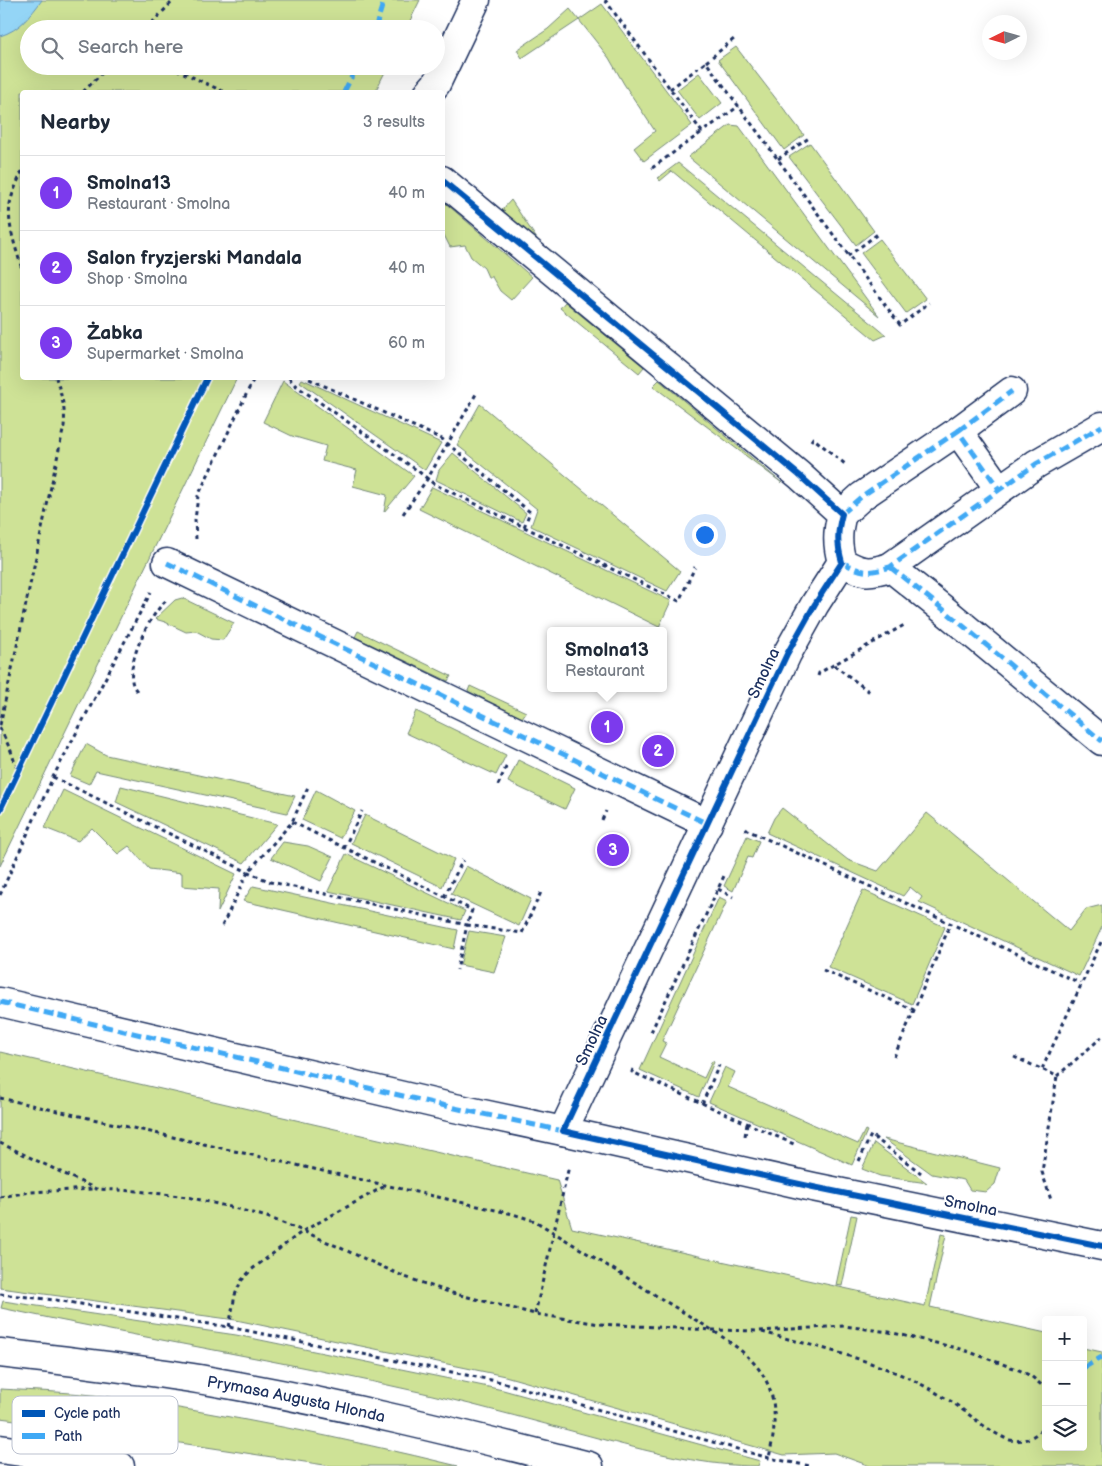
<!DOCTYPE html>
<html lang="en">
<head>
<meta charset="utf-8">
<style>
	:root { --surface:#fff; --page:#f2f2f3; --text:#1f2937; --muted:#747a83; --line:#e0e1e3; --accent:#7c3aed }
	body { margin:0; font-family:"Balsamiq Sans",sans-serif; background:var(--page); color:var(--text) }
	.controls { position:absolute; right:15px; bottom:15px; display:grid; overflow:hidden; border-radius:5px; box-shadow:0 5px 20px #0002 }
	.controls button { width:45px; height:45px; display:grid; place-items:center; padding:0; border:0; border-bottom:1px solid var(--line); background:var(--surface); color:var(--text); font:25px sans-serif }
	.compass { position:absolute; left:982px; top:15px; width:45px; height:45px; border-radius:50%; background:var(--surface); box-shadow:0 5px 20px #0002; rotate:265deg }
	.you { position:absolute; left:704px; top:534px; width:18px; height:18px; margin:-12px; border:4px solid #fff; border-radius:50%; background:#1a73e8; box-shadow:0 0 0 8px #1a73e833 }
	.badge { display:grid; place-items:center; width:32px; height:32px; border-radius:50%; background:var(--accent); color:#fff; font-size:16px; font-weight:700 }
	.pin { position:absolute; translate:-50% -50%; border:2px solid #fff; box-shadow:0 1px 5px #0006 }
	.popup { position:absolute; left:547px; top:627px; width:120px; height:65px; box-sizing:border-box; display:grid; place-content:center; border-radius:5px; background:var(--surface); filter:drop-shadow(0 1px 4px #0005); font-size:16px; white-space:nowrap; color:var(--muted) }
	.popup b { font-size:19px; color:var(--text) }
	.popup::after { content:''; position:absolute; left:50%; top:100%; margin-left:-10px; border:10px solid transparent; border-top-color:var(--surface) }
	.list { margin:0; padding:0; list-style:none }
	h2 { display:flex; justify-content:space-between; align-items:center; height:65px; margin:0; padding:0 20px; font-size:21px }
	h2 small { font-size:16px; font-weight:400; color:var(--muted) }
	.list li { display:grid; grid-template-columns:32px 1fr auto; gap:15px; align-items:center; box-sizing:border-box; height:75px; padding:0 20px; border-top:1px solid var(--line) }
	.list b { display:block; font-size:19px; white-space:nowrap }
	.list p { margin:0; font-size:16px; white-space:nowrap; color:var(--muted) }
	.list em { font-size:16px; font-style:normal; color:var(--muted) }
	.icon { flex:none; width:28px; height:28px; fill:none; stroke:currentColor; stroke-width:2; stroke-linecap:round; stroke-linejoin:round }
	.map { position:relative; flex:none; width:1102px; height:1466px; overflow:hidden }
	.search { position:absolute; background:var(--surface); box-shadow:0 5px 20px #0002; left:20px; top:20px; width:425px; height:55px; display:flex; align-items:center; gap:12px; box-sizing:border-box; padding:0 18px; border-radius:28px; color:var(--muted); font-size:19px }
	.panel { position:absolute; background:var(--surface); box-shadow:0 5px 20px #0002; left:20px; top:90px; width:425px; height:290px; border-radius:5px }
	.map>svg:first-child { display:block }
	.green { fill:#cee296; stroke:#74887a }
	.water { fill:#94d5f6; stroke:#6493b9 }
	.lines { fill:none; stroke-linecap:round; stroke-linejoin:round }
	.minor-casing { stroke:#1b2f5e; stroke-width:31 }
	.major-casing { stroke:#1b2f5e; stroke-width:31 }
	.path { stroke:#1b2f5e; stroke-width:3; stroke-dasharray:4 4; stroke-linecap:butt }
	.minor { stroke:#fff; stroke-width:28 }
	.major { stroke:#fff; stroke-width:28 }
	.quiet { stroke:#3fa9f5; stroke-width:5; stroke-dasharray:10 5; stroke-linecap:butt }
	.cycleway-casing { stroke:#fff; stroke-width:9 }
	.cycleway { stroke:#0057b8; stroke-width:6 }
	.labels { text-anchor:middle; stroke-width:4; stroke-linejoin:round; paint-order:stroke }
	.street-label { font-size:16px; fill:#1b2f5e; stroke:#fff }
	.key { fill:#fff; stroke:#bbc1cf; stroke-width:1 }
	.key-label { font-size:14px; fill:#1b2f5e }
</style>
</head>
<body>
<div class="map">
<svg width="1102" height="1466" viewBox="0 0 1102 1466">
	<rect width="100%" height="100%" fill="#fff"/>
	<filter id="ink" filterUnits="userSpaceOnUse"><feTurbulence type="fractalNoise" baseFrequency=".02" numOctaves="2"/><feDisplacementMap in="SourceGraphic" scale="10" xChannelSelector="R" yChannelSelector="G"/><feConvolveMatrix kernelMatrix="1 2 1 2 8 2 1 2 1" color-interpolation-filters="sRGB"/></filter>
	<g filter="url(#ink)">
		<g class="green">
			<path d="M0,0H420L406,29H29V66H388L375,92H22V378H237L0,866Z"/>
			<path d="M602,4L692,125L644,161L634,148L655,131L624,84L609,58L579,20L522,58L517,50L548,29L570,9L579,20Z"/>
			<path d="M736,47L804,135L784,150L718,60Z"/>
			<path d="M699,73L722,103L700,120L677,90Z"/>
			<path d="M730,125L739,126L879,316L688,157Z"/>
			<path d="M810,143L874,231L856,245L789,157Z"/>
			<path d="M678,163L886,335L875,340L672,171L660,181L658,178Z"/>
			<path d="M511,200L543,248L502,210Z"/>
			<path d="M443,201L532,277L511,300L500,291L492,277H488L484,268L471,257L465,245L450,247L443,233Z"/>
			<path d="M880,239L926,299L906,313L861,253Z"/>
			<path d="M565,302L644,367L639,373L560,308Z"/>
			<path d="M302,379L441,443L425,470L300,382Z"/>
			<path d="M659,380L782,483L653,386Z"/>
			<path d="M283,381L414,476L384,512L387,495L353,486L357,470L322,461L326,446L292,436L263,422Z"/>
			<path d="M480,404L680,571L667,591L531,526L537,509L457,445Z"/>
			<path d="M453,453L526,513L522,522L436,480L439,470Z"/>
			<path d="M432,487L671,601L659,627L419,509Z"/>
			<path d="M182,598L234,623L223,640L211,639L196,631L186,632L165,622L155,619L175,600Z"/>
			<path d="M358,631L451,676L448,681L355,637Z"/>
			<path d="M470,686L526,712L522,718L468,691Z"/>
			<path d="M416,711L506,755L496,775L406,733Z"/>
			<path d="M86,744L106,755L295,796L287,813L96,771L89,784L70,776Z"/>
			<path d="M518,760L575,788L565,809L508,782Z"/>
			<path d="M121,786L277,824L244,863L116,802Z"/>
			<path d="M63,790L236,874L218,912L219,889L182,886V873L149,869L129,846L118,854L92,828L78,841L45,828Z"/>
			<path d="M316,790L355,811L340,838L302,820Z"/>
			<path d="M782,808L848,860L878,871L927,813L1069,931L1086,909L1102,905V927L1079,976L919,902L922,897L910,887L903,896L767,833L774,818Z"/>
			<path d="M365,815L454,859L442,887L351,843Z"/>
			<path d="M747,836L759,841L752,858L748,857L733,891L724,886Z"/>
			<path d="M283,842L308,846L333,857L321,881L271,858Z"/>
			<path d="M346,854L465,911L461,920L328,891Z"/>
			<path d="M466,866L531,899L519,926L451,894Z"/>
			<path d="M253,886L458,930L454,949L243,901Z"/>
			<path d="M863,890L945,927L912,1004L828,967Z"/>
			<path d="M719,897L727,901L662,1041L666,1043L659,1057L704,1078L712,1061L714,1062L699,1097L640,1070Z"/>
			<path d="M469,931L506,937L494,972L460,965Z"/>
			<path d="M0,1052L557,1180L572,1228L925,1306L941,1234L946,1235L930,1307L1046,1333V1447H1083V1348L1102,1352V1466H870L834,1453L784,1455L505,1376L236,1320L0,1288Z"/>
			<path d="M725,1067L735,1072L728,1087L858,1144L865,1130L867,1131L852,1165L709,1102Z"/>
			<path d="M884,1139L1000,1168L995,1184L986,1192L970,1190L964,1180L932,1174Z"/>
			<path d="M874,1143L927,1183L880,1176L862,1169Z"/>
			<path d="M851,1215L857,1216L842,1286L836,1285Z"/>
			<path d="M3,1301L236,1335L503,1390L760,1461L758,1466C706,1466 655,1453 605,1440C545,1424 485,1407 424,1393C284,1361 142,1338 1,1308Z"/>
			<path d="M0,1389C36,1391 73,1392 109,1397C226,1414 343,1438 458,1466H331L108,1432L0,1418Z"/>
		</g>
		<path class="water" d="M0,0H42C30,16 20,30 0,36Z"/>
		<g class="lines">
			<g class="minor-casing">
				<g id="minor">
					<path d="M429,92L436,84L476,0"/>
					<path d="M442,180L799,475L842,514C837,532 837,545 842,562L815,604L787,654L563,1131L813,1187L1102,1246"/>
					<path d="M958,431L1012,391"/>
					<path d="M842,514L862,496L958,431L999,489"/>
					<path d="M842,562C862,573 868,574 890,567L1036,464L1102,426"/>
					<path d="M167,563L708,824"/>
					<path d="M890,567L944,610L1102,741"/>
					<path d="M0,1002L450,1107L563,1131"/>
				</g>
			</g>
			<g class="major-casing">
				<g id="major">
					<path id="s1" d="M0,1353C70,1361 140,1369 210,1381C337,1403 463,1434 589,1466"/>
					<path d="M0,1449L120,1466"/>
				</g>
			</g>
			<g class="path">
				<path d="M605,0L702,132L739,106"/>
				<path d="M146,29L174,0"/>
				<path d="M706,62L734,39"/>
				<path d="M169,66L224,92"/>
				<path d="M670,89L706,62L900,325L929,303"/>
				<path d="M83,92L109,66"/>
				<path d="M778,159L809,138"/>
				<path d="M652,168L702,132"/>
				<path d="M22,171C18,181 12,193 10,204C7,226 16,248 22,269"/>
				<path d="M848,256L879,233"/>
				<path d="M289,378L295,385L418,471L434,484L524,527L530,512L442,439L307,378"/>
				<path d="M811,441L813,438L845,464"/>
				<path d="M403,514L428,478L476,394"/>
				<path d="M524,527L679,601L695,567"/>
				<path d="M196,539L195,520L198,496L254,378"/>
				<path d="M834,665L871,693"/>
				<path d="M818,676L819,673L906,624"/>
				<path d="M137,691C119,674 150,613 167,600"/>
				<path d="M0,725L64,426C66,409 61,394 56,378"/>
				<path d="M0,728L11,751L18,772"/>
				<path d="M53,777L248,872L271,882L467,925L457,970"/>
				<path d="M498,785L507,765"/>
				<path d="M602,820L606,811"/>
				<path d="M292,822L472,910L467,925L522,933L542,890"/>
				<path d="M745,829L1080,983"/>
				<path d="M344,848L362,811"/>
				<path d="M718,889L733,897"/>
				<path d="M0,895L53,777L151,592"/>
				<path d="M444,897L463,860"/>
				<path d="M222,926L248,872L292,822L308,787"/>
				<path d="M823,970L914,1010"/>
				<path d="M651,1032L724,876"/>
				<path d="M894,1057L951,923"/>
				<path d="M1014,1057L1057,1076L1042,1172L1051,1200"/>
				<path d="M633,1069L632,1072L796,1145"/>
				<path d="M1042,1069L1102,940"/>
				<path d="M1057,1076L1102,1037"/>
				<path d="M0,1098L513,1214L535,1221L712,1330C749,1354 777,1376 774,1424C774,1435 771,1447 769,1458"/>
				<path d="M702,1104L719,1065"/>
				<path d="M745,1136L747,1124"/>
				<path d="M0,1143L96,1189L137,1191L188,1197L230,1207L267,1217L303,1231L405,1277L452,1293L535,1314L600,1324L712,1330L759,1331L844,1326L889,1332L961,1349L1019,1370L1031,1376L1046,1389"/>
				<path d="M859,1161L871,1135L921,1173"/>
				<path d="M0,1197L30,1192L94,1189"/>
				<path d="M0,1294L55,1300L229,1327L501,1382L769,1458L810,1466"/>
				<path d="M535,1314L569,1166"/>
				<path d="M229,1327L235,1295L241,1281L251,1270L303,1231L385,1186"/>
				<path d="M762,1332C814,1346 866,1358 915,1381C927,1387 940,1395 952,1402C968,1413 991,1434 1010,1440C1023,1443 1039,1436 1046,1424"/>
			</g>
			<use href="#minor" class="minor"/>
			<use href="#major" class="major"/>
			<g class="quiet">
				<path d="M375,29L384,0"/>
				<path d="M344,92L357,66"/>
				<path d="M958,431L1012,391"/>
				<path d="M842,514L862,496L958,431L999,489"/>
				<path d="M842,562C862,573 868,574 890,567L1036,464L1102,426"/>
				<path d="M167,563L708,824"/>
				<path d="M890,567L944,610L1102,741"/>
				<path d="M0,1002L450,1107L563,1131"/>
				<path d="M1083,1368L1102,1357"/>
			</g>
			<g class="cycleway-casing">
				<g id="cycleway">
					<path d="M442,180L799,475L842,514C837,532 837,545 842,562L815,604L787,654L563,1131L813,1187L1102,1246"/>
					<path d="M0,810L207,378"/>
				</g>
			</g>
			<use href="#cycleway" class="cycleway"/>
		</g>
	</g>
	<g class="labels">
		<g class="street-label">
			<text transform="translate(763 673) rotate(-65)" y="6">Smolna</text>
			<text transform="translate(591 1040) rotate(-65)" y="6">Smolna</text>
			<text transform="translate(971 1205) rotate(11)" y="6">Smolna</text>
			<text dy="6" stroke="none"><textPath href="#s1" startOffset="300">Prymasa Augusta Hlonda</textPath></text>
		</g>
	</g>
	<rect x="12" y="1396" width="166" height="58" rx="8" class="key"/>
	<rect x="22" y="1410" width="23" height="7" fill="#0057b8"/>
	<rect x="22" y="1433" width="23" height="6" fill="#3fa9f5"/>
	<g class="key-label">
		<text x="54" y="1418">Cycle path</text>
		<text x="54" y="1441">Path</text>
	</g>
</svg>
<div class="controls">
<button>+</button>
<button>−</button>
<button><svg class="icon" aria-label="layers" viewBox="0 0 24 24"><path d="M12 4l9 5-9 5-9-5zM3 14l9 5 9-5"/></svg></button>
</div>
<svg class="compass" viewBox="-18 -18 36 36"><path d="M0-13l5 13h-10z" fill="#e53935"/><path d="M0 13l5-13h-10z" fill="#747a83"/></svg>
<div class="you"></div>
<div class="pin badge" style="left:607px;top:727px">1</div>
<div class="popup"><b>Smolna13</b>Restaurant</div>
<div class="pin badge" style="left:658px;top:751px">2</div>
<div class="pin badge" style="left:613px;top:850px">3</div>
<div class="search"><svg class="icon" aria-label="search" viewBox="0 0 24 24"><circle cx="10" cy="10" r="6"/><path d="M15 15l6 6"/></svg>Search here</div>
<section class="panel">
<h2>Nearby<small>3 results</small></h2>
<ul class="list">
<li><span class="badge">1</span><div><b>Smolna13</b><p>Restaurant · Smolna</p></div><em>40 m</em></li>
<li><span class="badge">2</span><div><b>Salon fryzjerski Mandala</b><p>Shop · Smolna</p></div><em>40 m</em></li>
<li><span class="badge">3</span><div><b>Żabka</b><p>Supermarket · Smolna</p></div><em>60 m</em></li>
</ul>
</section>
</div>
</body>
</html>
